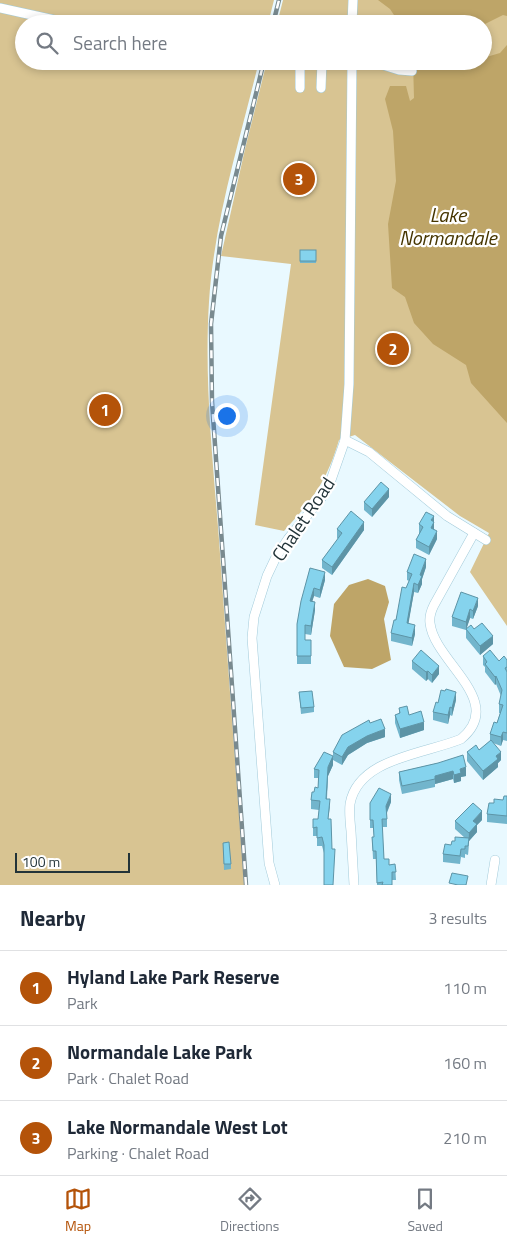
<!DOCTYPE html>
<html lang="en">
<head>
<meta charset="utf-8">
<style>
	:root { --surface:#fff; --page:#f6f6f7; --text:#1f2937; --muted:#747a83; --line:#e0e1e3; --accent:#b45309 }
	body { margin:0; font-family:"Titillium Web",sans-serif; background:var(--page); color:var(--text) }
	.scale { position:absolute; left:15px; bottom:12px; width:115px; box-sizing:border-box; padding-left:5px; border:2px solid #223338; border-top:0; font-size:14px; line-height:18px; white-space:nowrap; color:#223338; -webkit-text-stroke:4px #fff; paint-order:stroke }
	.you { position:absolute; left:226px; top:415px; width:18px; height:18px; margin:-12px; border:4px solid #fff; border-radius:50%; background:#1a73e8; box-shadow:0 0 0 8px #1a73e833 }
	.badge { display:grid; place-items:center; width:32px; height:32px; border-radius:50%; background:var(--accent); color:#fff; font-size:16px; font-weight:700 }
	.pin { position:absolute; translate:-50% -50%; border:2px solid #fff; box-shadow:0 1px 5px #0006 }
	.list { margin:0; padding:0; list-style:none }
	h2 { display:flex; justify-content:space-between; align-items:center; height:65px; margin:0; padding:0 20px; font-size:21px }
	h2 small { font-size:16px; font-weight:400; color:var(--muted) }
	.list li { display:grid; grid-template-columns:32px 1fr auto; gap:15px; align-items:center; box-sizing:border-box; height:75px; padding:0 20px; border-top:1px solid var(--line) }
	.list b { display:block; font-size:19px; white-space:nowrap }
	.list p { margin:0; font-size:16px; white-space:nowrap; color:var(--muted) }
	.list em { font-size:16px; font-style:normal; color:var(--muted) }
	.icon { flex:none; width:28px; height:28px; fill:none; stroke:currentColor; stroke-width:2; stroke-linecap:round; stroke-linejoin:round }
	.map { position:relative; flex:none; width:507px; height:885px; overflow:hidden }
	.search { position:absolute; background:var(--surface); box-shadow:0 2px 8px #0003; left:15px; right:15px; top:15px; height:55px; display:flex; align-items:center; gap:12px; box-sizing:border-box; padding:0 18px; border-radius:28px; color:var(--muted); font-size:19px }
	.sheet { height:290px; background:var(--surface) }
	nav { display:flex; justify-content:space-around; align-items:center; box-sizing:border-box; height:70px; border-top:1px solid var(--line); background:var(--surface); font-size:14px; color:var(--muted) }
	nav a { display:grid; justify-items:center; gap:2px }
	nav .on { color:var(--accent) }
	.map>svg:first-child { display:block }
	.green { fill:#d8c492 }
	.water { fill:#bea568 }
	.lines { fill:none; stroke-linecap:round; stroke-linejoin:round }
	.minor-casing { stroke:#a2cbda; stroke-width:10 }
	.minor { stroke:#fff; stroke-width:9 }
	.rail-casing { stroke:#798a8f; stroke-width:4.5 }
	.rail { stroke:#fff; stroke-width:2.5; stroke-dasharray:8; stroke-linecap:butt }
	.wall { fill:#72b5cc }
	.shaded-wall { fill:#5d94a6 }
	.building { fill:#85d3ed; stroke:#5d94a6 }
	.labels { text-anchor:middle; stroke-width:4.5; stroke-linejoin:round; paint-order:stroke }
	.street-label { font-size:19px; fill:#223338; stroke:#fff }
	.water-label { font-size:20px; font-style:italic; fill:#463500; stroke:#fff }
</style>
</head>
<body>
<div class="map">
<svg width="507" height="885" viewBox="0 0 507 885">
	<rect width="100%" height="100%" fill="#e9f9ff"/>
	<g class="green">
		<path d="M0,0H274L268,24H24V61H259C240,140 214,220 209,302C204,381 213,461 219,540C227,655 236,770 244,885H0Z"/>
		<path d="M283,0H507V626L470,572L489,533L460,516L355,435L339,440C327,481 313,499 284,531L255,525L291,264L221,256L245,149L267,61H483V24H277Z"/>
	</g>
	<g class="water">
		<path d="M378,0H507V16L503,15L483,25V24H400L390,9Z"/>
		<path d="M507,45V423L471,383L466,365L433,344L414,323L405,297L392,288L388,224L396,181L393,131L385,99L390,86H406L410,101L414,98L413,61H483V58L500,53Z"/>
		<path d="M368,579L385,586L389,602L384,619L391,660L372,669L344,667L330,636L334,604L349,585Z"/>
	</g>
	<g class="lines">
		<g class="minor-casing">
			<g id="minor">
				<path d="M0,8L59,21L60,24"/>
				<path d="M352,24L353,0"/>
				<path d="M322,64L383,65L387,61"/>
				<path d="M383,65L399,70L412,71"/>
				<path d="M300,66V88"/>
				<path d="M321,88L322,61"/>
				<path d="M345,440L369,452L447,516L486,540"/>
				<path d="M275,885L269,863L252,638L254,617L267,576L276,557L288,539L322,497L331,480L345,440L349,384L352,61"/>
				<path d="M354,885C353,867 352,849 351,831C350,822 349,813 350,804C358,758 425,754 461,739C507,701 434,662 430,623C429,616 431,611 434,605L474,533"/>
				<path d="M491,885L495,860"/>
			</g>
		</g>
		<use href="#minor" class="minor"/>
		<g class="rail-casing">
			<g id="rail">
				<path d="M273,24L279,0"/>
				<path d="M246,885L212,402L211,324L221,236L264,61"/>
			</g>
		</g>
		<use href="#rail" class="rail"/>
	</g>
	<g class="wall">
		<rect x="300" y="250" width="16" height="13"/>
		<path d="M389,497L372,517L364,510V502Z"/>
		<path d="M434,521V529L437,539L429,555L416,548V540L420,533H419V524Z"/>
		<path d="M337,529L364,530L332,575L322,568V560L338,539L337,538Z"/>
		<path d="M426,567L422,579V584L418,593L414,592L408,624L415,634L412,646L391,641V633L409,581L407,580V572Z"/>
		<path d="M310,568L325,580L320,598L314,596L312,601L315,610L311,635L305,634V640H311V664H297V624Z"/>
		<path d="M478,606L473,619L470,618L466,630L452,626V617Z"/>
		<path d="M466,629H474L493,644L480,655L466,638Z"/>
		<path d="M483,656L499,661L507,660V741L503,740L501,746L493,743L501,760L498,763V767L483,780L467,761V752L479,750L490,741V734L497,723L500,713H499V704L501,696L496,684L495,685L485,672V667L483,665Z"/>
		<path d="M412,661L439,674L432,683L428,679L426,681L412,669Z"/>
		<path d="M299,692L314,707V712L301,714Z"/>
		<path d="M456,700L452,716L450,715L448,724L433,720V712L438,703Z"/>
		<path d="M399,708L409,715L424,730L400,738L395,723V715L399,714Z"/>
		<path d="M370,723L385,737L367,743L348,755L342,765L333,760V765L328,776L327,799L330,807L328,819L332,849L335,857L324,853L322,846H317V836H313V819H318L319,810L311,809V800L314,792L318,788V778H314V769L333,756V752Z"/>
		<path d="M438,763L466,776L461,777V781L454,783L453,779L435,784V787L402,794L399,780V772Z"/>
		<path d="M507,796V824L487,822V814L494,803L503,800Z"/>
		<path d="M391,802L387,813V827H382L384,859L389,865L395,864L396,880H392V885H377L376,859H373L372,837H374L373,828H370V803Z"/>
		<path d="M482,820L477,825V832L469,841L468,855L465,854V858L461,857L460,864L443,862V854L451,845L455,841L465,838L455,829V821Z"/>
		<path d="M223,843L231,864V869L224,870Z"/>
	</g>
	<g class="shaded-wall">
		<path d="M389,489V497L372,517V509Z"/>
		<path d="M434,516V530L431,536V520Z"/>
		<path d="M364,522V530L332,575V567Z"/>
		<path d="M437,531V539L429,555V547Z"/>
		<path d="M426,559V567L422,579V584L418,593V585L420,575Z"/>
		<path d="M325,572V580L320,598V590Z"/>
		<path d="M414,583V592L407,632V623Z"/>
		<path d="M314,588V596L310,609V601Z"/>
		<path d="M478,598V606L473,619V611Z"/>
		<path d="M315,602V610L311,635V626Z"/>
		<path d="M470,609V618L466,630V622Z"/>
		<path d="M415,625V634L412,646V638Z"/>
		<path d="M493,636V644L480,655V646Z"/>
		<path d="M439,666V674L432,683V675Z"/>
		<path d="M428,671V679L426,681V672Z"/>
		<path d="M496,676V684L495,685V677Z"/>
		<path d="M456,692V700L452,716V708Z"/>
		<path d="M450,707V715L448,724V715Z"/>
		<path d="M424,722V730L400,738V729Z"/>
		<path d="M385,729V737L367,743L348,755L342,765V757L348,747L367,736Z"/>
		<path d="M503,732V740L501,746V737Z"/>
		<path d="M501,752V760L498,763V767L483,780V771L496,756Z"/>
		<path d="M333,756V765L328,776L326,807L328,767Z"/>
		<path d="M466,767V776L461,777V781L454,783V775L460,769Z"/>
		<path d="M453,771V779L435,784V776Z"/>
		<path d="M391,794V802L386,814V806Z"/>
		<path d="M482,811V820L477,825V832L469,841L468,855L469,833L473,821Z"/>
	</g>
	<g class="building">
		<rect x="300" y="250" width="16" height="11"/>
		<path d="M381,482L389,489L372,509L364,502Z"/>
		<path d="M351,511L364,522L332,567L322,560L342,533L337,529Z"/>
		<path d="M426,512L434,516L431,520L434,522L431,528L437,531L429,547L416,540L423,527L419,524Z"/>
		<path d="M414,554L426,559L420,575L422,576L418,585L414,583L407,623L415,625L412,638L391,633L394,620H396L402,587L406,588L412,574L407,572Z"/>
		<path d="M310,568L325,572L320,590L314,588L310,601L315,602L311,626L305,625V640H311V656H297V624L301,601Z"/>
		<path d="M461,592L478,598L473,611L470,609L466,622L452,617Z"/>
		<path d="M482,623L493,636L480,646L466,629L471,625L474,629Z"/>
		<path d="M421,650L439,666L432,675L428,671L426,672L412,661Z"/>
		<path d="M490,650L499,661L504,656L507,660V667L505,668L507,672V733L503,732L501,737L490,734L494,722L497,723L503,705L499,704L502,690L496,676L495,677L485,664L487,662L483,656Z"/>
		<path d="M446,689L456,692L452,708L450,707L448,715L433,712L436,702L438,703L441,690L445,691Z"/>
		<path d="M312,691L314,707L301,708L299,692Z"/>
		<path d="M407,706L409,715L421,711L424,722L400,729L395,715L400,713L399,708Z"/>
		<path d="M381,719L385,729L367,736L348,747L342,757L333,752L342,735L369,720L370,723Z"/>
		<path d="M491,740L501,752L496,756L498,759L483,771L467,752L476,745L479,750Z"/>
		<path d="M324,752L333,756L328,767L326,799H330L328,819H331L332,849H335L333,885H324V845L322,837L317,838V827L313,828V819H318L320,801L311,800L312,792H314L315,787L318,788L319,770L314,769Z"/>
		<path d="M463,755L466,767L460,769L461,773L454,775L453,771L435,776V779L402,786L399,772L438,763Z"/>
		<path d="M379,788L391,794L386,806L387,819H382L384,859H389V865L395,864L396,872H392V885H382L383,882L377,883L376,851H373L372,837H374L373,820H370V803Z"/>
		<path d="M504,796H507V816L487,814L489,803H494V799L503,800Z"/>
		<path d="M473,803L482,811L473,821L477,824L469,833L455,821Z"/>
		<path d="M455,837L469,838L468,846H465V849H461L460,856L443,854L445,844L451,845L452,841H455Z"/>
		<path d="M229,842L231,864H224L223,843Z"/>
		<path d="M452,873L468,876L466,885H458L449,883Z"/>
	</g>
	<g class="labels">
		<g class="street-label">
			<text transform="translate(303 519) rotate(-56)" y="7">Chalet Road</text>
		</g>
		<g class="water-label">
			<text x="448" y="222">Lake<tspan x="448" dy="23">Normandale</tspan></text>
		</g>
	</g>
</svg>
<div class="scale">100 m</div>
<div class="you"></div>
<div class="pin badge" style="left:105px;top:410px">1</div>
<div class="pin badge" style="left:393px;top:349px">2</div>
<div class="pin badge" style="left:299px;top:179px">3</div>
<div class="search"><svg class="icon" aria-label="search" viewBox="0 0 24 24"><circle cx="10" cy="10" r="6"/><path d="M15 15l6 6"/></svg>Search here</div>
</div>
<section class="sheet">
<h2>Nearby<small>3 results</small></h2>
<ul class="list">
<li><span class="badge">1</span><div><b>Hyland Lake Park Reserve</b><p>Park</p></div><em>110 m</em></li>
<li><span class="badge">2</span><div><b>Normandale Lake Park</b><p>Park · Chalet Road</p></div><em>160 m</em></li>
<li><span class="badge">3</span><div><b>Lake Normandale West Lot</b><p>Parking · Chalet Road</p></div><em>210 m</em></li>
</ul>
</section>
<nav>
<a class="on"><svg class="icon" aria-label="map" viewBox="0 0 24 24"><path d="M3 6l6-2 6 2 6-2v14l-6 2-6-2-6 2zM9 4v14M15 6v14"/></svg>Map</a>
<a><svg class="icon" aria-label="directions" viewBox="0 0 24 24"><path d="M12 3l9 9-9 9-9-9zM9 14v-3h6M13 9l2 2-2 2"/></svg>Directions</a>
<a><svg class="icon" aria-label="saved" viewBox="0 0 24 24"><path d="M7 4h10v16l-5-4-5 4z"/></svg>Saved</a>
</nav>
</body>
</html>
